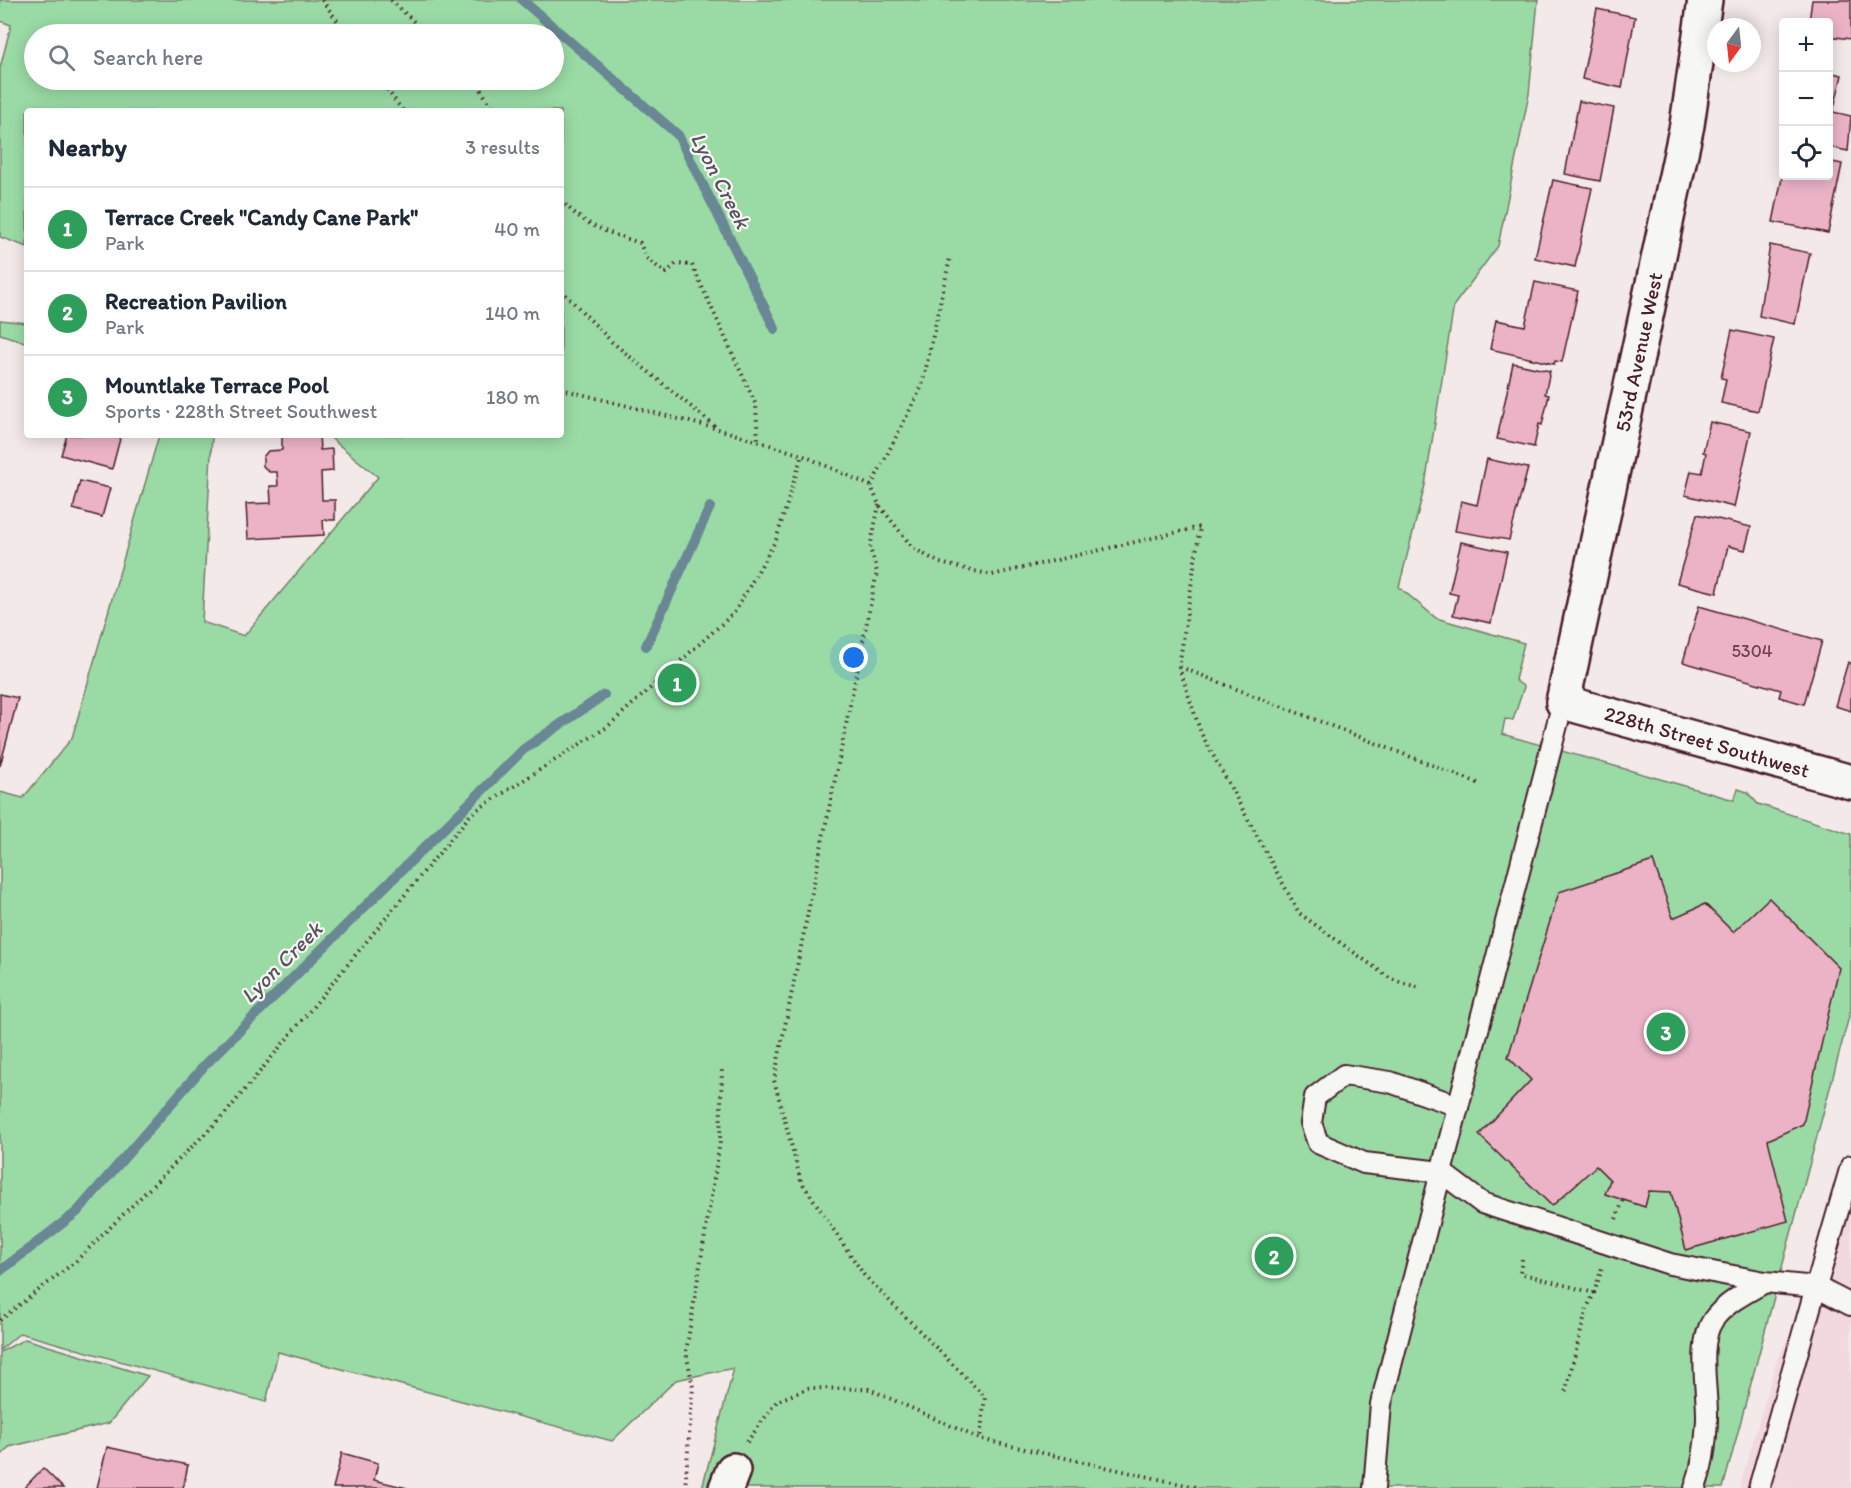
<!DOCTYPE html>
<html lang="en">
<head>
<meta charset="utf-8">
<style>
	:root { --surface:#fff; --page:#f6f6f7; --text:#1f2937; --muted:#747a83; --line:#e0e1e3; --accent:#ea580c }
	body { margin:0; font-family:Itim,sans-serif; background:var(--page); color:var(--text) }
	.controls { position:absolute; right:18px; top:18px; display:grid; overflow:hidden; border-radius:6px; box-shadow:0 3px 15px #0003 }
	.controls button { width:54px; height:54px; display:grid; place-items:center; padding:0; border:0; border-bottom:2px solid var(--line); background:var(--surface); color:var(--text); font:30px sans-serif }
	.compass { position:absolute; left:1707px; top:18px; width:54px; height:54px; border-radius:50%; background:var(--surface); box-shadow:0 3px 15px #0003; rotate:195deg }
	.you { position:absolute; left:854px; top:658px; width:21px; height:21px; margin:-15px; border:4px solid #fff; border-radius:50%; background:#1a73e8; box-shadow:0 0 0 9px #1a73e833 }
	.badge { display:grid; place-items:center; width:39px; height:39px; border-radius:50%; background:var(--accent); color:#fff; font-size:20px; font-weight:700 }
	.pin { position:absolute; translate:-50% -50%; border:3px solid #fff; box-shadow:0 2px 6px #0006 }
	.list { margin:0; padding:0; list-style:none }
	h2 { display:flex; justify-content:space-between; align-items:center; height:78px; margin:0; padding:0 24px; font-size:26px }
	h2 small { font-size:20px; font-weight:400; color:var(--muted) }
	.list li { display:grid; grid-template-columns:39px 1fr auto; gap:18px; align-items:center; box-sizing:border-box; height:84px; padding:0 24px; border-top:2px solid var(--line) }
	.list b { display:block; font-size:22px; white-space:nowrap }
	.list p { margin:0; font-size:20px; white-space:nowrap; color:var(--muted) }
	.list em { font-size:20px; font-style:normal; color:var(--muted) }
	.icon { flex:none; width:33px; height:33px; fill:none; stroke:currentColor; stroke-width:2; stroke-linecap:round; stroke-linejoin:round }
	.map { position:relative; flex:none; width:1851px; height:1488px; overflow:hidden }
	.search { position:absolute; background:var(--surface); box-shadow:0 3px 15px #0003; left:24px; top:24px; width:540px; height:66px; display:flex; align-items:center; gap:15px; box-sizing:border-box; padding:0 21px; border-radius:33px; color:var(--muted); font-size:22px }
	.panel { position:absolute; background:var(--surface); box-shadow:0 3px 15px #0003; left:24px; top:108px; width:540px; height:330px; border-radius:6px }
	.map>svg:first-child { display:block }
	.built { fill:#f2d9df }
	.green { fill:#9adba5; stroke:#727d68; stroke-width:1.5; fill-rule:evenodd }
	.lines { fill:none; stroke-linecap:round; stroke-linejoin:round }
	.stream { stroke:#698794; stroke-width:10 }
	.building { fill:#ecb3c7; stroke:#4a1f2b; stroke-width:1.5 }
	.service-casing { stroke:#4a1f2b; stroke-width:24 }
	.minor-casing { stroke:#4a1f2b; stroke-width:38 }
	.tertiary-casing { stroke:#4a1f2b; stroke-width:38 }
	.path { stroke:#4a1f2b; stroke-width:4; stroke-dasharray:1.5 4.5; stroke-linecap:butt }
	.service { stroke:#f6f6f2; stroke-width:20 }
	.minor { stroke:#f6f6f2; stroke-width:33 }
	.tertiary { stroke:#f6f6f2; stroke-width:33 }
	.labels { text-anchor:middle; stroke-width:4.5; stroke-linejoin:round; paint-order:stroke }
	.number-label { font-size:18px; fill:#724452 }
	.street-label { font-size:21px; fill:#4a1f2b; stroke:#f6f6f2 }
	.water-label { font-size:22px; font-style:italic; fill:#595360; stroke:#f6f6f2 }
</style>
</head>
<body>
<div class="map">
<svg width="1851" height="1488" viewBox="0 0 1851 1488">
	<rect width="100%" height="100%" fill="#f4e9e9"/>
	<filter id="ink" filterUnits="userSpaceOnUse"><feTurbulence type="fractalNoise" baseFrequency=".0167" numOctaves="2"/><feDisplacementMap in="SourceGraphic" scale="12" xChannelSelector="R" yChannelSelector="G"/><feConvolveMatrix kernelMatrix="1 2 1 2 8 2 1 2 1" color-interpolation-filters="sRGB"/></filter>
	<g filter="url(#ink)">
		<path class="built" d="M1851,1166V1488H1739L1777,1359L1816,1287Z"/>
		<g class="green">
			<path d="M0,0H1538L1529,94L1498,246L1454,305L1425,485L1399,587L1436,618L1524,643L1515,680L1524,687L1513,720L1505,719L1502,734L1734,800L1738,789L1747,792L1758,804L1851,834V1009L1723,1488H702L734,1368L676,1380L612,1441L278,1352L266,1402L20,1333L0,1350V792L23,798L72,738L159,435H212L202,622L244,636L378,477L327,435H561V111H27V247L0,237V68L11,25L0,21ZM34,34H554V80H34Z"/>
			<path d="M0,320L27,323V343L0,334Z"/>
			<path d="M25,1339L148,1376L109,1423L9,1447L0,1457V1352Z"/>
		</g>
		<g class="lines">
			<g class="stream">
				<path d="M522,0L678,135L775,329"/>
				<path d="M646,646L710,507"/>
				<path d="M0,1271L77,1212L204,1066L524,749L604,695"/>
			</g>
		</g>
		<g class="building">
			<path d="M1812,0H1851V39L1828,36V22H1809Z"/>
			<path d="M1597,9L1635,17L1622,88L1582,79Z"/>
			<path d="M1828,72L1842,75L1833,112L1851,116L1848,151L1828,147Z"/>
			<path d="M1579,101L1614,108L1600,181L1565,174Z"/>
			<path d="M1828,161L1842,164L1828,233L1773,222L1784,168V176H1828Z"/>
			<path d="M1553,180L1592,188L1575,267L1535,258Z"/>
			<path d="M1770,245L1810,253L1795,324L1759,316Z"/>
			<path d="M1535,282L1578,291L1562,362L1555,361L1554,364L1490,349L1496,320L1525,326Z"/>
			<path d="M1732,330L1774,339L1758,411L1721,403L1726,379L1721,378Z"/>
			<path d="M1513,363L1550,371L1545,394L1549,395L1542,425L1539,424L1534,447L1497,439Z"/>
			<path d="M1710,422L1751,431L1734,507L1685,495L1691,471L1702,473L1706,453L1703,452Z"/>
			<path d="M67,435H121L112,469L61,455Z"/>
			<path d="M319,435L320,450L332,449L333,471L321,472L322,500H335V520H323L324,535L248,539L246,504L271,503L270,486H278L277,472H269L263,466V457L268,451L282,450V436Z"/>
			<path d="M1487,459L1528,468L1509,540L1455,531L1461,501L1477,505Z"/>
			<path d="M80,481L110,488L102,517L73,509Z"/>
			<path d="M1697,514L1751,527L1745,550L1728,546L1717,593L1677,583Z"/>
			<path d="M1461,542L1507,552L1491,623L1453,615L1458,595L1449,593Z"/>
			<path d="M1699,606L1822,641L1804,704L1779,697L1781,690L1683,662Z"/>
			<path d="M1848,662L1851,663V711L1835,706Z"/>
			<path d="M0,694L18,698L0,766Z"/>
			<path d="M1653,861L1673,918L1705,904L1733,932L1769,898L1839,968L1803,1124L1768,1140L1788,1221L1686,1250L1671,1192L1649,1191L1645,1207L1605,1194L1610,1180L1596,1166L1552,1206L1479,1135L1531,1080L1508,1057L1559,892Z"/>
			<path d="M107,1447L188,1465L183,1488H97Z"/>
			<path d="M342,1453L378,1463L374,1480L407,1488H333Z"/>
			<path d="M43,1468L63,1488H24Z"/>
		</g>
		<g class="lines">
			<g class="service-casing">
				<g id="service">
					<path d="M1458,1106L1390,1082L1344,1075L1315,1097L1311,1123L1318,1143L1364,1163L1441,1172L1482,1203L1670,1264L1765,1282L1816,1287L1851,1166"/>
					<path d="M1374,1488L1381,1404L1563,702"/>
					<path d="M1695,1488C1703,1466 1706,1444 1707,1420C1708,1392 1697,1343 1713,1320C1725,1303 1747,1292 1765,1282"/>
					<path d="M1759,1488L1816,1287L1851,1305"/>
				</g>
			</g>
			<g class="minor-casing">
				<g id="minor">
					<path d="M1563,702L1687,125L1705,0"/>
					<path d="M726,1488L733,1470"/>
				</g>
			</g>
			<g class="tertiary-casing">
				<path id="tertiary" d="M1563,702L1851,782"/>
			</g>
			<g class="path">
				<path d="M322,0L347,34"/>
				<path d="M391,0L427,34"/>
				<path d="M380,80L403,111"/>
				<path d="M474,80L495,111"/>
				<path d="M561,200C585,227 607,232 640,243L646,258L666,273L676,264L692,265L756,405L758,441"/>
				<path d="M561,290L612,342L716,427"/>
				<path d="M561,389L718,429L802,455L871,486L879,505L913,548L940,563L992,575L1200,527L1179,667L1201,733L1299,913L1391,979L1420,988"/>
				<path d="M871,486L922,386L950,258"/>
				<path d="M879,505L870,548L877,572L774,1080L801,1181L864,1275L985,1397L980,1439"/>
				<path d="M1180,667L1478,783"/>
				<path d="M1616,1219L1623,1200"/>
				<path d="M1522,1259L1520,1273L1594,1293L1587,1308L1565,1393"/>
				<path d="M1594,1293L1602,1268"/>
				<path d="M0,1320L75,1262L225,1114L472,813L607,727L734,613L776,540L802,455"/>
				<path d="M747,1442L777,1401L809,1388L869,1389L980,1439L1199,1488"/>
				<path d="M685,1488L693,1387L686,1352L720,1142L722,1068"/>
			</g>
			<use href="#service" class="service"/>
			<use href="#minor" class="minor"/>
			<use href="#tertiary" class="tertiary"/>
		</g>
	</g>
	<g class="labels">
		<g class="number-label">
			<text x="1752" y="657">5304</text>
		</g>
		<g class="street-label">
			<text transform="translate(1639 352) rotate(-78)" y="7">53rd Avenue West</text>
			<text transform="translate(1707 742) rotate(16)" y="7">228th Street Southwest</text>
		</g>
		<g class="water-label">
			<text transform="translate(721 180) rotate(63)" y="8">Lyon Creek</text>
			<text transform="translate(281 962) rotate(-45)" y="8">Lyon Creek</text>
		</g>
	</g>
</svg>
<div class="controls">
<button>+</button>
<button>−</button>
<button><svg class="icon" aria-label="locate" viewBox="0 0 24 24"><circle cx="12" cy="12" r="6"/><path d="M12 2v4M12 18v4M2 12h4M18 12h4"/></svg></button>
</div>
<svg class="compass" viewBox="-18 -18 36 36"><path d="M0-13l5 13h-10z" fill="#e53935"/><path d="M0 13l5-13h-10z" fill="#747a83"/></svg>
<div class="you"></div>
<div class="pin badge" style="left:677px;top:683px;background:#2e9e5b">1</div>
<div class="pin badge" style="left:1274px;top:1256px;background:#2e9e5b">2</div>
<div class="pin badge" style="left:1666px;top:1032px;background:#2e9e5b">3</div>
<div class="search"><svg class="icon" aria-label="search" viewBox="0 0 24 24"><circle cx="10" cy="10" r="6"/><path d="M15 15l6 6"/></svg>Search here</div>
<section class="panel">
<h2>Nearby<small>3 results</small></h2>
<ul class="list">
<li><span class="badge" style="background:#2e9e5b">1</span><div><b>Terrace Creek &quot;Candy Cane Park&quot;</b><p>Park</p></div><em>40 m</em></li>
<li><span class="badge" style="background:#2e9e5b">2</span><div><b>Recreation Pavilion</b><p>Park</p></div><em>140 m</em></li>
<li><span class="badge" style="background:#2e9e5b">3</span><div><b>Mountlake Terrace Pool</b><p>Sports · 228th Street Southwest</p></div><em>180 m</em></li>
</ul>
</section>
</div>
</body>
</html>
